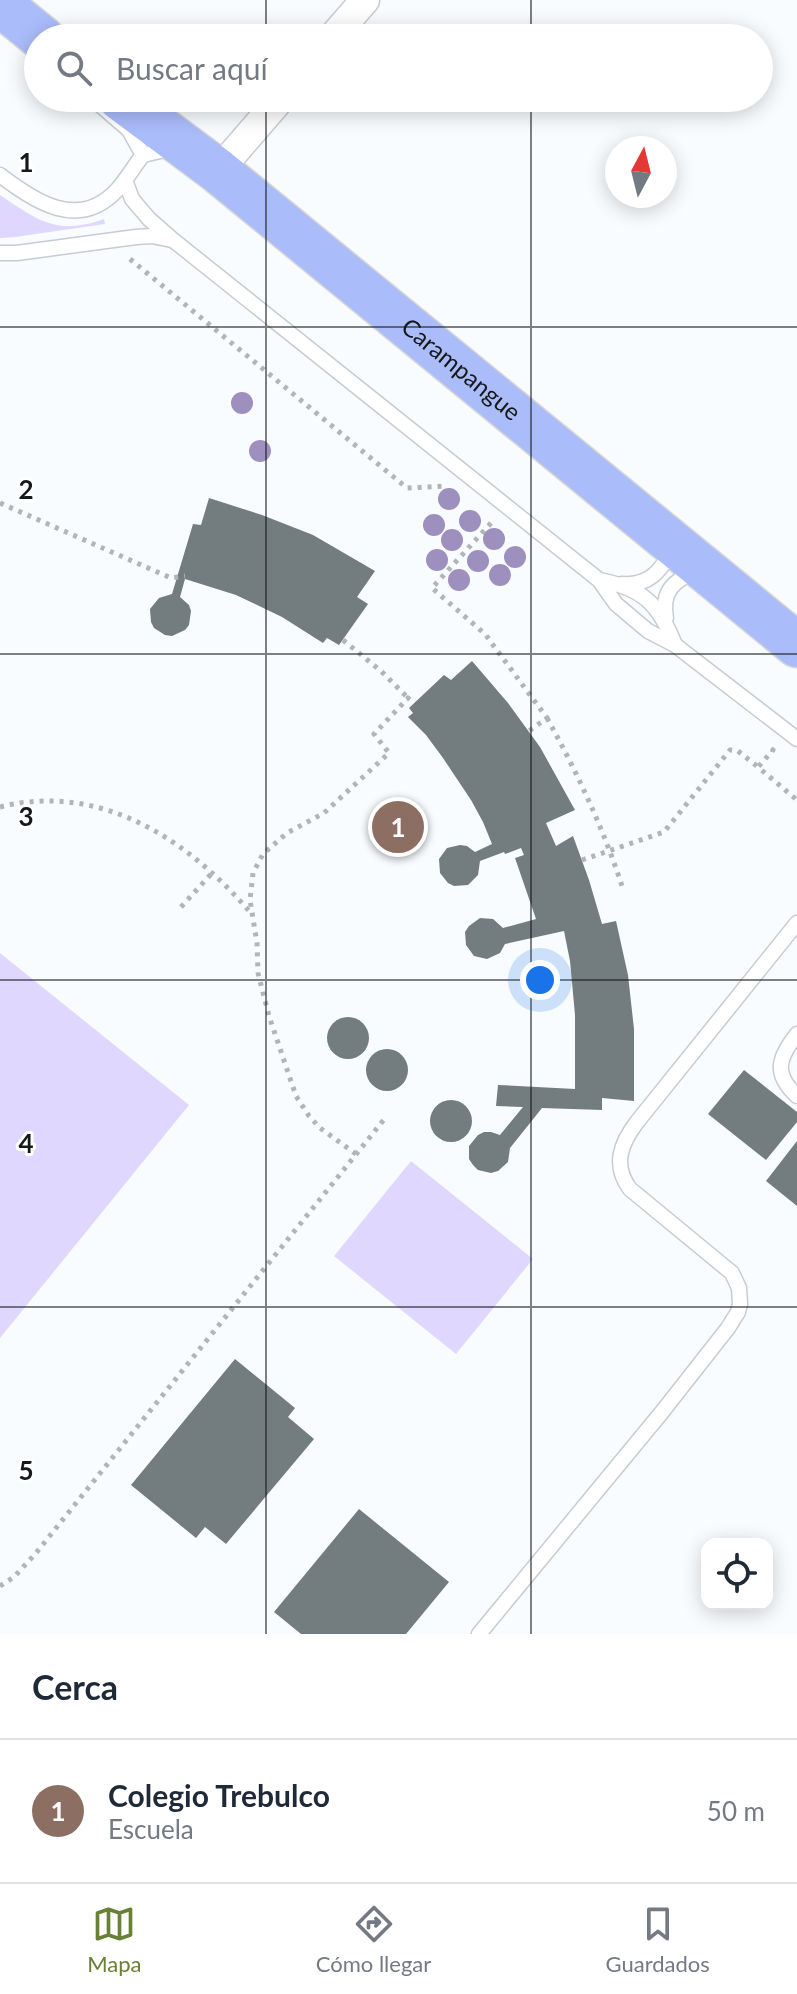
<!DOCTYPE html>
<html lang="es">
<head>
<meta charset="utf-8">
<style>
	:root { --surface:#fff; --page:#f6f6f7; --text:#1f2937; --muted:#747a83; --line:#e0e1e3; --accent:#688134 }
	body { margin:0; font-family:Lato,sans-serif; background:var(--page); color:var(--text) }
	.controls { position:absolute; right:24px; bottom:24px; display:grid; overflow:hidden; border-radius:16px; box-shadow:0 4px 20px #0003 }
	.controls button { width:72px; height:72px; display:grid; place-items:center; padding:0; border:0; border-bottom:2px solid var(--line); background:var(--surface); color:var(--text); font:40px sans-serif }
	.compass { position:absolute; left:605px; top:136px; width:72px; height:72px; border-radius:50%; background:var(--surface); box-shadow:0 4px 20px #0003; rotate:7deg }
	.you { position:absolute; left:540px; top:980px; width:28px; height:28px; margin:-20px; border:6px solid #fff; border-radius:50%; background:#1a73e8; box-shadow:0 0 0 12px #1a73e833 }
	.badge { display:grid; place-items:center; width:52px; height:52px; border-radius:50%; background:var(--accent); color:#fff; font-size:26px; font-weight:700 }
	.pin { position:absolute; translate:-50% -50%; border:4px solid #fff; box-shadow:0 2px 8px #0006 }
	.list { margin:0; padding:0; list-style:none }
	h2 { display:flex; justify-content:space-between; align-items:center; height:104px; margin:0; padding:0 32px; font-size:34px }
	h2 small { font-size:26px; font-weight:400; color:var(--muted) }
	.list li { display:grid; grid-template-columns:52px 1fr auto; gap:24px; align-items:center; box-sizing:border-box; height:144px; padding:0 32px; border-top:2px solid var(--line) }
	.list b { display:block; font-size:30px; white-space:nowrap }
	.list p { margin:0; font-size:26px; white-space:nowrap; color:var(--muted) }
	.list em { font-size:26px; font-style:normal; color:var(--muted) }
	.icon { flex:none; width:44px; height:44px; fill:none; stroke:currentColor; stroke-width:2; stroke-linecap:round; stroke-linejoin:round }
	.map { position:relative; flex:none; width:797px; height:1634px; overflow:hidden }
	.search { position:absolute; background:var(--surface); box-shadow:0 4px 20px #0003; left:24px; right:24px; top:24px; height:88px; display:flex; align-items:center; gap:20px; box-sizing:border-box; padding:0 28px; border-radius:44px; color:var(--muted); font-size:30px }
	.sheet { height:248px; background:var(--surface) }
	nav { display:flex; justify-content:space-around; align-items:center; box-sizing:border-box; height:112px; border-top:2px solid var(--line); background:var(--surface); font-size:22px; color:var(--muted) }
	nav a { display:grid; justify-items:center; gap:4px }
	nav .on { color:var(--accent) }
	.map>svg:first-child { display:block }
	.green { fill:#dfd7fe }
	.building { fill:#737c7f }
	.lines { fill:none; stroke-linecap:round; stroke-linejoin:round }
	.service-casing { stroke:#c6ccd3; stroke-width:17 }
	.minor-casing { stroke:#c6ccd3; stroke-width:31 }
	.primary-casing { stroke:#d5d6d6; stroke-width:47 }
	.path { stroke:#b2b5b7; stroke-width:5; stroke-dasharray:4 6; stroke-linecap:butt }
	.service { stroke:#fff; stroke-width:14 }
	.minor { stroke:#fff; stroke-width:28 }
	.primary { stroke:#abbcfb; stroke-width:44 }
	.tree { fill:#9d8fbe }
	.grid { fill:none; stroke:#16191b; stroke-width:2; stroke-opacity:0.55 }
	.labels { text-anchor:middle; stroke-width:6; stroke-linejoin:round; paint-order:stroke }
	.street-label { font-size:24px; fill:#16191b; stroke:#fff }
	.grid-label { font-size:26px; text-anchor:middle; font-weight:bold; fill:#16191b; stroke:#fff; stroke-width:6; stroke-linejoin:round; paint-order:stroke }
</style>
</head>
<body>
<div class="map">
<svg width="797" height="1634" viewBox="0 0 797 1634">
	<rect width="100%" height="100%" fill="#f9fcfe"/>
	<g class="green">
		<path d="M0,195C37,220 57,236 104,219L105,224L15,237L0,238Z"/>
		<path d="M0,953L189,1105L0,1338Z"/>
		<path d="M411,1161L533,1259L456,1354L334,1256Z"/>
	</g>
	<g class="building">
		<path d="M209,498L262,515L313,535L375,571L357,597L368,604L339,645L327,638L323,643L282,617L236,595L185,579L180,597L189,605L191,611L189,625L185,630L172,636L165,635L154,628L151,622L150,609L159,598L172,594L193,524L201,525Z"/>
		<path d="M472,661L508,703L540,747L575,810L546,823L556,846L573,836L589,880L602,924L616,921L628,975L634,1029V1101L602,1098V1110L542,1108L510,1148L508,1162L498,1171L491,1173L478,1170L473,1165L469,1159V1146L478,1135L484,1132H491L500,1135L523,1107L496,1106L498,1085L575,1089V1015L570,961L564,931L505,944L500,953L487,959L474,956L466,945L465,932L469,926L480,918L493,919L503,928L536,919L515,858L524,855L521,848L505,854L504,852L480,861L478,875L468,885L454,886L448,883L440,873L439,859L447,848L460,845L467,846L475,852L492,844L483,822L471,800L443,758L426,735L408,717L413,713L409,708L444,675L451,680Z"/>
		<circle cx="348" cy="1038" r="21"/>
		<circle cx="387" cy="1070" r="21"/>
		<path d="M744,1070L797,1112V1122L766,1160L708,1114Z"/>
		<circle cx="451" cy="1121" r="21"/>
		<path d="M797,1141V1206L766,1181Z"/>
		<path d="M235,1359L295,1408L288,1417L314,1439L226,1544L205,1527L196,1538L131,1485Z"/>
		<path d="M359,1509L449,1582L406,1634H301L274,1612Z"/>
	</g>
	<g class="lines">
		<g class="service-casing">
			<g id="service">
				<path d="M92,98L129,130L143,155"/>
				<path d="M0,175C35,202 79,231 117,190C127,179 134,166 143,155L173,148"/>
				<path d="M125,180L132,199L149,219L173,240L599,580L616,604L648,631L675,645L797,739"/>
				<path d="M0,253H17L136,237L152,236L172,240"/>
				<path d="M599,580C643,588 659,604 675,645"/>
				<path d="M622,584C651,586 660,570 674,549"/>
				<path d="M666,618C661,591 674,580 697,571"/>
				<path d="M797,1034C778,1058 773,1074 797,1096"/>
				<path d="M479,1634L662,1412L728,1328L738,1312L740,1304L739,1288L732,1273L630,1189C612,1165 621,1143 637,1122L797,923"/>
			</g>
		</g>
		<g class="minor-casing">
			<g id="minor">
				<path d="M332,38L365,0"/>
				<path d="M218,171L281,98"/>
			</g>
		</g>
		<g class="primary-casing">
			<g id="primary">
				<path d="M0,4L42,38"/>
				<path id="s1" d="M120,98L218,171L797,645"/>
			</g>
		</g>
		<g class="path">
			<path d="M130,259L407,488L446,486"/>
			<path d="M0,503L171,578L185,576"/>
			<path d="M491,523L432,588L485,634L547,718L529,731"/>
			<path d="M343,640L381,671L408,698"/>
			<path d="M547,718C577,772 604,830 623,889"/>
			<path d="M771,749L773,750L758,767L797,800"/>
			<path d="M0,807C101,782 187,839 250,912"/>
			<path d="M582,860L664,832L730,750L738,751L758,767"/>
			<path d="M181,907L212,873"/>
			<path d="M356,1154L320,1128L309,1116L296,1096L269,1016L258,973L257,943L250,900L253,873L263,854L287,833L324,813L389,753L374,734L408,698L413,703"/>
			<path d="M0,1586L14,1577L36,1553L386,1117"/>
		</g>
		<use href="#service" class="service"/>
		<use href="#minor" class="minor"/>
		<use href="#primary" class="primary"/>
	</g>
	<g class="tree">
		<circle cx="242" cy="403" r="11"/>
		<circle cx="260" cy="451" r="11"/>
		<circle cx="449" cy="499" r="11"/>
		<circle cx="470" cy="521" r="11"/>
		<circle cx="434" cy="525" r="11"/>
		<circle cx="494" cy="539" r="11"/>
		<circle cx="452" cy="540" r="11"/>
		<circle cx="515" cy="557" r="11"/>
		<circle cx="437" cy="560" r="11"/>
		<circle cx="478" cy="561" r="11"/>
		<circle cx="500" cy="575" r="11"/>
		<circle cx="459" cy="580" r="11"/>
	</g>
	<path class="grid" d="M266,0V38M531,0V38M266,98V1634M531,98V1634M0,327H797M0,654H797M0,980H797M0,1307H797"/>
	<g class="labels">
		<g class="street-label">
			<text dy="8" stroke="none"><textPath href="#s1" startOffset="436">Carampangue</textPath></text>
		</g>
	</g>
	<g class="grid-label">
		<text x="26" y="172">1</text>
		<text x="26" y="499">2</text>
		<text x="26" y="826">3</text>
		<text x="26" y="1153">4</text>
		<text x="26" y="1480">5</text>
	</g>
</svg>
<div class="controls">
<button><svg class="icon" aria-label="locate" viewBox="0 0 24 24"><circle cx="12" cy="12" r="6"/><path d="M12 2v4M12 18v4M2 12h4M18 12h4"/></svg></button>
</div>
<svg class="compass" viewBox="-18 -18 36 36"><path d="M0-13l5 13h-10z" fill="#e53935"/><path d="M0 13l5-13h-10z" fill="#747a83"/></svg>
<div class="you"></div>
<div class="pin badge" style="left:398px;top:827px;background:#8d6e63">1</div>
<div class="search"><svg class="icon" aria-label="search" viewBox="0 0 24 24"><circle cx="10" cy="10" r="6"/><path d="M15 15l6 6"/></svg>Buscar aquí</div>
</div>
<section class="sheet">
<h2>Cerca<small></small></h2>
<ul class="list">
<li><span class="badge" style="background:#8d6e63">1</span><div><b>Colegio Trebulco</b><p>Escuela</p></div><em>50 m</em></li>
</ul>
</section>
<nav>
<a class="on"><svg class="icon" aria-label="map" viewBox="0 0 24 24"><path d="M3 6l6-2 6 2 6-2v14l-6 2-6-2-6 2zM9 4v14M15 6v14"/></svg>Mapa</a>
<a><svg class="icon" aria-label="directions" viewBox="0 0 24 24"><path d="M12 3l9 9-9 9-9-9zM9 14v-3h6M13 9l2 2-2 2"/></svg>Cómo llegar</a>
<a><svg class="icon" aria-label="saved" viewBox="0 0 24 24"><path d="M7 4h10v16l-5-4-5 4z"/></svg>Guardados</a>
</nav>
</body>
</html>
